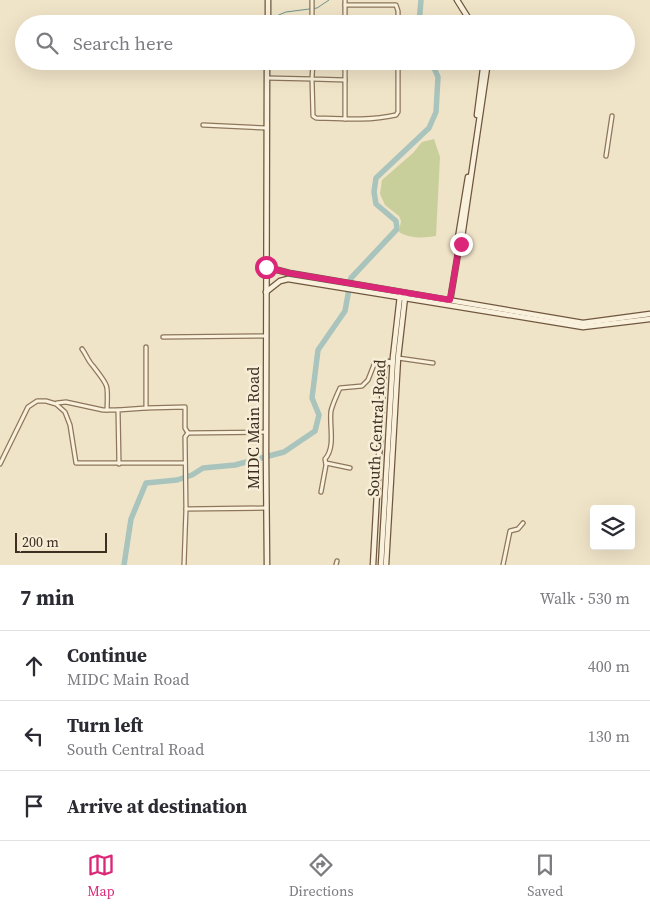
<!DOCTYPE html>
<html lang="en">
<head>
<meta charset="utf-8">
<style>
	:root { --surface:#fff; --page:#f7f7f7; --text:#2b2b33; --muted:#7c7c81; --line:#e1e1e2; --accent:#db2777 }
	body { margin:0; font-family:"Source Serif 4",serif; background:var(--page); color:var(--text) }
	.controls { position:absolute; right:15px; bottom:15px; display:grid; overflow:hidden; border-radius:5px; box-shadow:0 5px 20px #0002 }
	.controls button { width:45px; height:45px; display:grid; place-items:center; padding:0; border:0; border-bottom:1px solid var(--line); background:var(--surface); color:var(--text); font:25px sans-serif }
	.scale { position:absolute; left:15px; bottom:12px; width:92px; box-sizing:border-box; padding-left:5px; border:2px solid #3d2e20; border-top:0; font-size:14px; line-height:18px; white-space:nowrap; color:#3d2e20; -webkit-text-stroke:4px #f7eed8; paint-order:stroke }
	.stop { position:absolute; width:15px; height:15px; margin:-11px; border:4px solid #db2777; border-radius:50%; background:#fff }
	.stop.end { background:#db2777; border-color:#fff; box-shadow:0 1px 5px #0008 }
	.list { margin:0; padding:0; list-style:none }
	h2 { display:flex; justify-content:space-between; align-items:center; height:65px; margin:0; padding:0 20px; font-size:21px }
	h2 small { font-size:16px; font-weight:400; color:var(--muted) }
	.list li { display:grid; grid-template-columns:32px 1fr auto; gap:15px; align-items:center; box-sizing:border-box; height:70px; padding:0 20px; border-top:1px solid var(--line) }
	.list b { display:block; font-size:19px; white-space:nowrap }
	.list p { margin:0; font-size:16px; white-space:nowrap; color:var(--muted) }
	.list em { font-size:16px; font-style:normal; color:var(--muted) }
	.icon { flex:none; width:28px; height:28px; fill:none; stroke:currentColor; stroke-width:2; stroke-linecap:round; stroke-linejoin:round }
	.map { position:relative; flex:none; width:650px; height:565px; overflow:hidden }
	.search { position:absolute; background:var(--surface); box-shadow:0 5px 20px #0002; left:15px; right:15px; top:15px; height:55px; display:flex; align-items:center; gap:12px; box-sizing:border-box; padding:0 18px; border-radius:28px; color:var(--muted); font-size:19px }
	.sheet { height:275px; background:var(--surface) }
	nav { display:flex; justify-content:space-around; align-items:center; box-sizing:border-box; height:70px; border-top:1px solid var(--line); background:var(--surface); font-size:14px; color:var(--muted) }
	nav a { display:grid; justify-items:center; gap:2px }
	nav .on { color:var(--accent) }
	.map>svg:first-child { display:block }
	.green { fill:#c9cf9b }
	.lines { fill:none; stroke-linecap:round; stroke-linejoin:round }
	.stream { stroke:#6f938a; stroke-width:1 }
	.river { stroke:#a9c4bc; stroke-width:5.5 }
	.street-casing { stroke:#8d765c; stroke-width:5.5 }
	.secondary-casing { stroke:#6f573f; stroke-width:7 }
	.street { stroke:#faf1dc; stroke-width:3 }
	.secondary { stroke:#faf1dc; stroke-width:4.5 }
	.route { stroke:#db2777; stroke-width:6 }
	.labels { text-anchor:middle; stroke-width:5; stroke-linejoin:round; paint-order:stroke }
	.street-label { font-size:16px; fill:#3d2e20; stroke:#f7eed8 }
</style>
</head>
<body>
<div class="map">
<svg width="650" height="565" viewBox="0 0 650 565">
	<rect width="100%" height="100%" fill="#f0e4c8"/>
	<path class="green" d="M434,139L440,157L436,236C424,238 410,239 399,232L401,221L399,216L385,205L380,194L382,180L413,153L422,142Z"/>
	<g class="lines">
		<g class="stream">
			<path d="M269,19L286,12L317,8L329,0"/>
			<path d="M259,24L265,20"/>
		</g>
		<g class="river">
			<path d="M419,24L421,0"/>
			<path d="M124,565L131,519L146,483L177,480L192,475L203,468L235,465L284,452L315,431L319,415L312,398L318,350L345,311L351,278L397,229L396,221L376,204L374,192L376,178L429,128L436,112L438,77L431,61"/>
		</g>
		<g class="street-casing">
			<g id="street">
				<path d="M312,0V24"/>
				<path d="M345,0V5H396L398,11V24"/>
				<path d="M345,24V5"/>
				<path d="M313,61L312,79L345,80V61"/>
				<path d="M267,78L312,79L313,116L316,118C343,119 370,121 396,115L398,112V61"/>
				<path d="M345,80V119"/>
				<path d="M203,125L267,128"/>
				<path d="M606,156L612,116"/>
				<path d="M163,337L266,336"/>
				<path d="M82,349C86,354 88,361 93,366C109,387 108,383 107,410"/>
				<path d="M398,358L433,363"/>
				<path d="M57,403L66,402L103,410H118"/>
				<path d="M146,408L185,407V428L188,433"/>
				<path d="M326,463L350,468"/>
				<path d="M0,464L28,407L37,401H46L56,404L65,412L70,425L76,463H185"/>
				<path d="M119,464L118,410L146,408V347"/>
				<path d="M321,492L326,465L325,459C336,447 329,425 331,411C333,403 337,395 340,388L362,386L368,380L375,362H388"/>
				<path d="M186,509L185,437L188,433L266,432"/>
				<path d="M184,565L186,509L266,508"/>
				<path d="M336,565L337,561"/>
				<path d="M503,565L510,531L518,529L523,523"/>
			</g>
		</g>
		<g class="secondary-casing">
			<g id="secondary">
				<path d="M457,0L472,24"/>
				<path d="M268,24V0"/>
				<path d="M477,115L484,61"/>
				<path d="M459,247L457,244L468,177"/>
				<path d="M266,267L289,273L583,323L650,314"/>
				<path d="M266,292L280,281L288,279L583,327L650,319"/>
				<path d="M450,301L459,247L461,244L488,61"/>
				<path d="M267,565L266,453L267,61"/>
				<path d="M373,565L384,366L388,362L392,363"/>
				<path d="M381,565L393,357L400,296"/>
				<path d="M386,565L398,358L405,297"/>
			</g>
		</g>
		<use href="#street" class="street"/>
		<use href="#secondary" class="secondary"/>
	</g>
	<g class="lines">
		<path class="route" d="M266,267L289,273L450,300L459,247L461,244"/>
	</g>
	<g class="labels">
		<g class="street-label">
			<text transform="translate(253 428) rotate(-90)" y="6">MIDC Main Road</text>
			<text transform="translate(376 428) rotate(-87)" y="6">South Central Road</text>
		</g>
	</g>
</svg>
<div class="controls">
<button><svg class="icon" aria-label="layers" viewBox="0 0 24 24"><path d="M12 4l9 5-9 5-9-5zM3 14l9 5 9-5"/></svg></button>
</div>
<div class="scale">200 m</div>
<div class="stop" style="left:266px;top:267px"></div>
<div class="stop end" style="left:461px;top:244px"></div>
<div class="search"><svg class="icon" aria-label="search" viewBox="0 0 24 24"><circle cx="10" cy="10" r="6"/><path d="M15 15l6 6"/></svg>Search here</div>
</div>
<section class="sheet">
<h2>7 min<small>Walk · 530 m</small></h2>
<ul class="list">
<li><svg class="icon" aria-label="ahead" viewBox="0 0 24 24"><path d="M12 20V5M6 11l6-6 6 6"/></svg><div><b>Continue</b><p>MIDC Main Road</p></div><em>400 m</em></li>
<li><svg class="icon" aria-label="left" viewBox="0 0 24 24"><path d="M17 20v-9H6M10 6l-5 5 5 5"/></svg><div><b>Turn left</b><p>South Central Road</p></div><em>130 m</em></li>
<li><svg class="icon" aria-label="arrive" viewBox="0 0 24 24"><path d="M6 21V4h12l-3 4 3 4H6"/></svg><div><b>Arrive at destination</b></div></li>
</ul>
</section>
<nav>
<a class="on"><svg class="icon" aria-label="map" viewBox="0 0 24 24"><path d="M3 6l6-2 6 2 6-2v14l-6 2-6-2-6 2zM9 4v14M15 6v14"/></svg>Map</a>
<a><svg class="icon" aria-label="directions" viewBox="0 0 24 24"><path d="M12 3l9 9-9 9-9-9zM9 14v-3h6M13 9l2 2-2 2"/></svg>Directions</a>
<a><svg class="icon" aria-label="saved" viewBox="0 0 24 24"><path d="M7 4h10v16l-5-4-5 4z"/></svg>Saved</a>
</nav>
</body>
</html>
